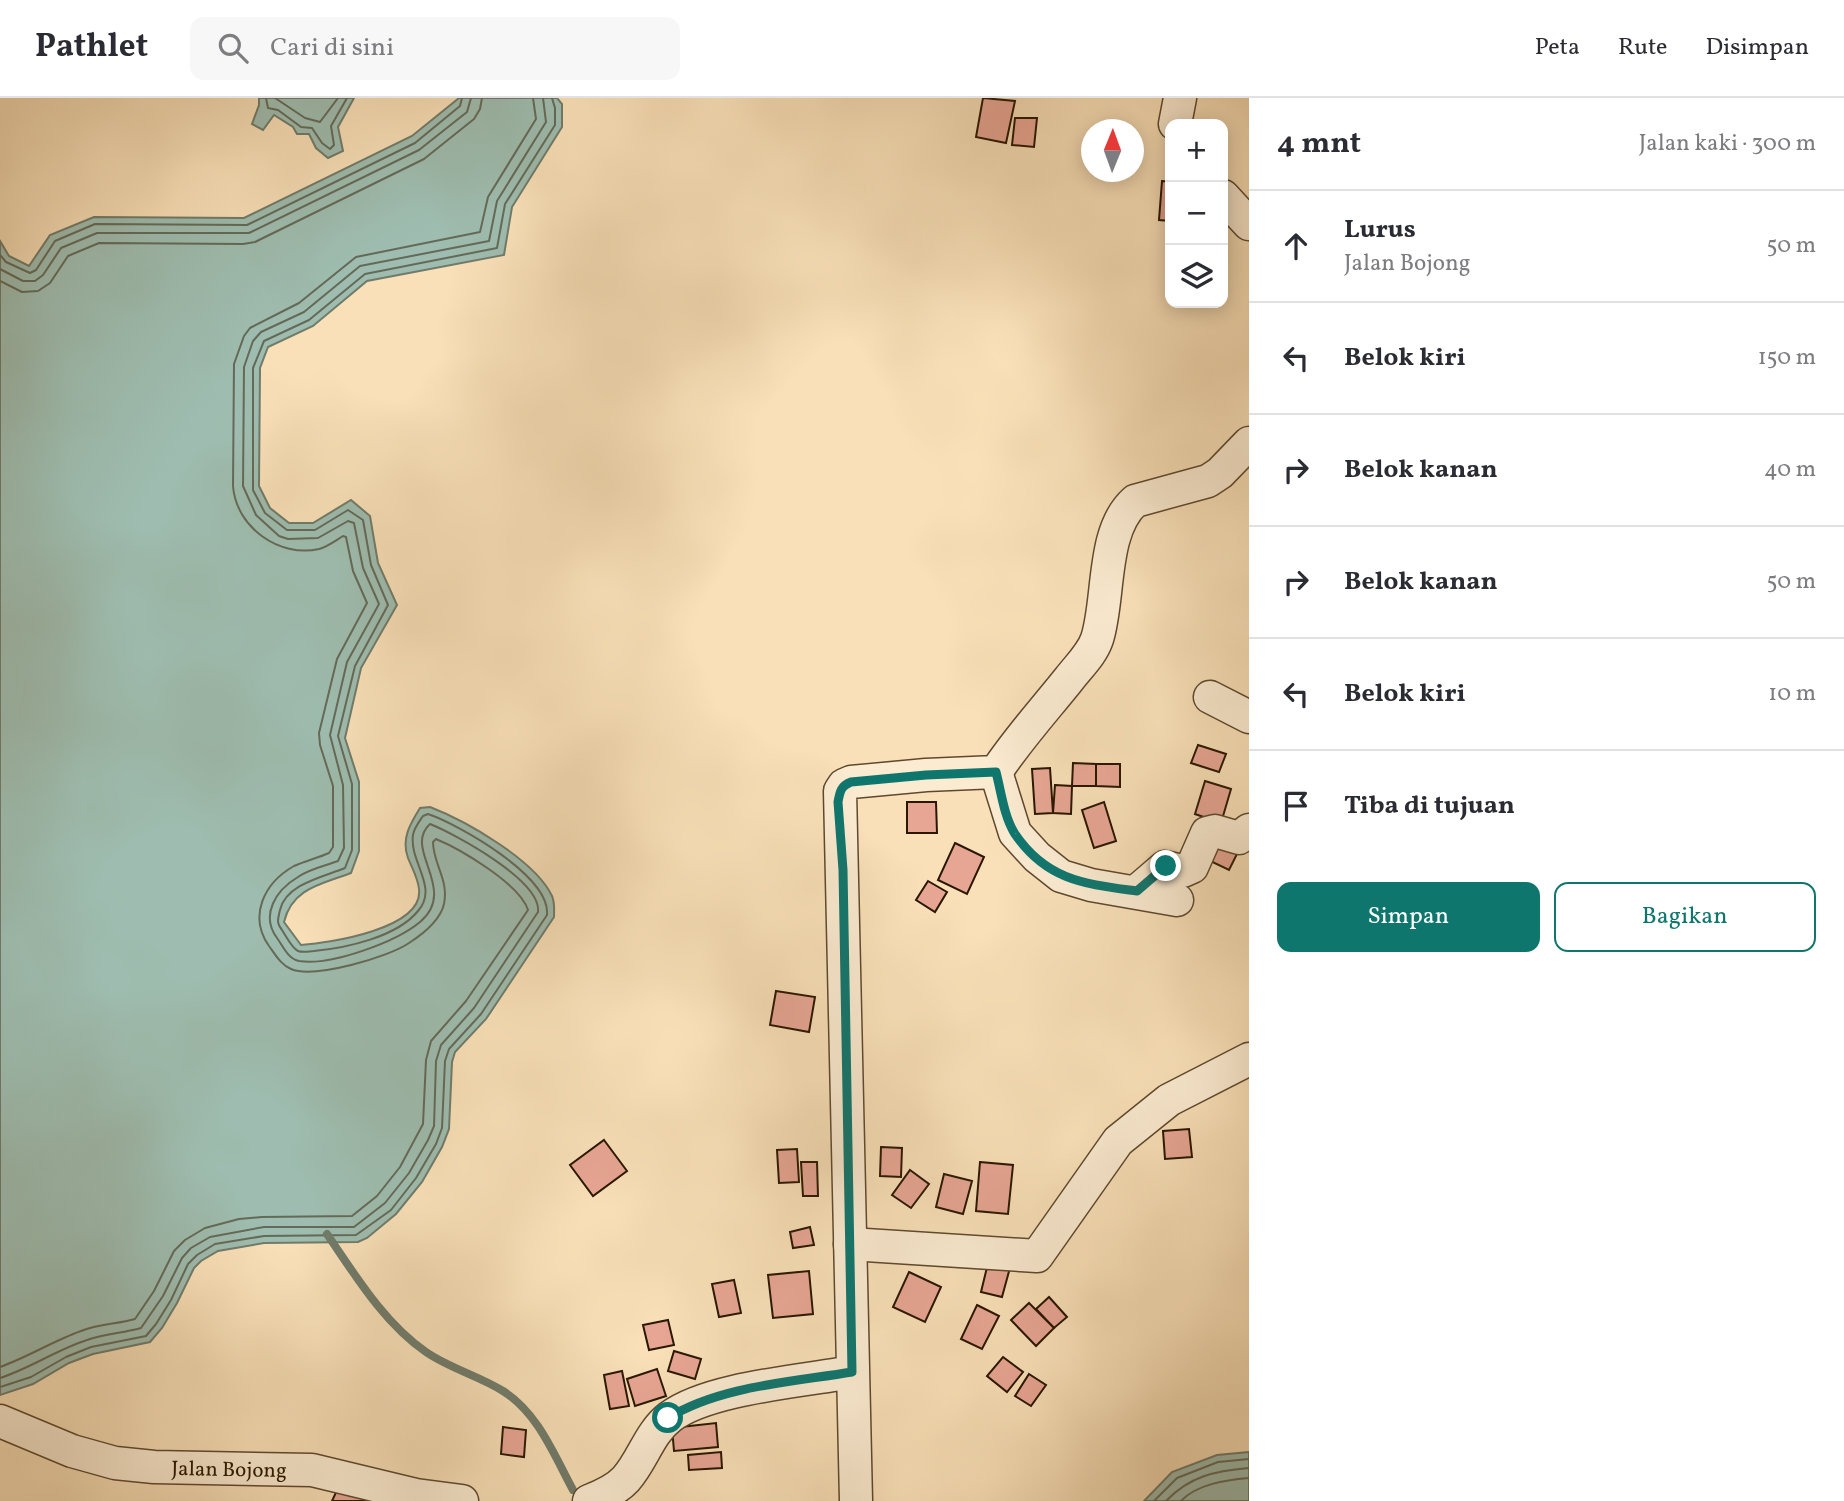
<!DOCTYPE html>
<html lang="id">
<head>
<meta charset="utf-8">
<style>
	:root { --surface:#fff; --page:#f7f7f7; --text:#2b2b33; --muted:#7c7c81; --line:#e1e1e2; --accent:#0f766e }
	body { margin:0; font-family:Vollkorn,serif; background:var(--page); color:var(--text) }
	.controls { position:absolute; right:21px; top:21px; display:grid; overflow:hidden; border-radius:14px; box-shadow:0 4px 18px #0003 }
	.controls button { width:63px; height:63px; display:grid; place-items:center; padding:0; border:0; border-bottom:2px solid var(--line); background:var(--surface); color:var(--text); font:35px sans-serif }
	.compass { position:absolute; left:1081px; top:21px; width:63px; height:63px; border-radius:50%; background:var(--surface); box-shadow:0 4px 18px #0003; rotate:1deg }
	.stop { position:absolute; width:21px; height:21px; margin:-16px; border:5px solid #0f766e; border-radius:50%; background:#fff }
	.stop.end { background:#0f766e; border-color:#fff; box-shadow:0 2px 7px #0008 }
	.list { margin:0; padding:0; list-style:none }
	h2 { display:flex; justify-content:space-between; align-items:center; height:91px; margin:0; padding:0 28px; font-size:30px }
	h2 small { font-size:23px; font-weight:400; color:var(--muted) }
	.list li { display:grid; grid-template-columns:46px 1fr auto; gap:21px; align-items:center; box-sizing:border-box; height:112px; padding:0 28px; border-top:2px solid var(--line) }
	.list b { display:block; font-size:26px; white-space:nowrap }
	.list p { margin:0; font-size:23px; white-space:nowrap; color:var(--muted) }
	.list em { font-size:23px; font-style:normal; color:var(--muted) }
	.actions { display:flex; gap:14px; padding:21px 28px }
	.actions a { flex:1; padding:16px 0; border:2px solid var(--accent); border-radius:14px; text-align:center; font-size:24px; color:var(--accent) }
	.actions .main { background:var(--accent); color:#fff }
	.icon { flex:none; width:38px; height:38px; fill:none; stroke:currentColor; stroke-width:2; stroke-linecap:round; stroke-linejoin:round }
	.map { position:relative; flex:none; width:1249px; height:1403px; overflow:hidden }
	header { display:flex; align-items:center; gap:42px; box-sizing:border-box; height:98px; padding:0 35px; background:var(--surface); border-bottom:2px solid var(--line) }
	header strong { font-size:33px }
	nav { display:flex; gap:38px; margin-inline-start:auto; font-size:24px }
	.search { width:490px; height:63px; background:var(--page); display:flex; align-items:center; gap:18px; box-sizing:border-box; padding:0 24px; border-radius:14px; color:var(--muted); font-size:26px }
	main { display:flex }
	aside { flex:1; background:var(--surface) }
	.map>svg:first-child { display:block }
	.water { fill:#9ebdb0; stroke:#707b6a; stroke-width:2 }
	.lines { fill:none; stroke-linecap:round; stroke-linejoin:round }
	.shore { stroke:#646a58; stroke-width:2 }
	.stream { stroke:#707b6a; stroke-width:8 }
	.building { fill:#e7a694; stroke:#2a1700; stroke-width:2 }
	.minor-casing { stroke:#5e492e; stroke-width:35 }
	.minor { stroke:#fbebd1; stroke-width:32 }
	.route { stroke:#0f766e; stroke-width:9 }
	.labels { text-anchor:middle; stroke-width:5; stroke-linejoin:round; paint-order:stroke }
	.street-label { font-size:21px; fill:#2a1700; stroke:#fbebd1 }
</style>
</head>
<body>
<header>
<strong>Pathlet</strong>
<div class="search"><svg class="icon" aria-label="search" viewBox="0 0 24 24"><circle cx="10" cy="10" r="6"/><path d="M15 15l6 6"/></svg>Cari di sini</div>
<nav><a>Peta</a><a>Rute</a><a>Disimpan</a></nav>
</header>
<main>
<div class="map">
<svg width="1249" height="1403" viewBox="0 0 1249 1403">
	<rect width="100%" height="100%" fill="#f9e0b8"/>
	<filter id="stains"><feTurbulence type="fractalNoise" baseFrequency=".00286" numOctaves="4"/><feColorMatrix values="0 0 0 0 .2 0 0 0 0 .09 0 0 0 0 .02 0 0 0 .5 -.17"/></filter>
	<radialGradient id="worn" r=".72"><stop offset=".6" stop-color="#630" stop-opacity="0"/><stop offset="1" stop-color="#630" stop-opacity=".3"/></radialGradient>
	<g class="water">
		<path d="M259,0H354L338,29L343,53L328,60L316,50L309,36H297L293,29L274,17L263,32L252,26L259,7Z"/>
		<path d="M459,0H557L562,6V29L512,109L504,157L367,183L313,228L268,249L260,270L259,388L270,410L289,425H313L351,402L370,418L378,465L397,507L361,570L345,640L359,684V753L351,775C322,786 292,790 284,824L301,847C329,845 424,831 419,791C418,780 412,770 408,760C401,741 410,726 420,710L430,709C466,723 535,762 552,798C555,805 554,811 554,819L486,921L455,954L452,964L449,1031L442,1049L422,1084L396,1116L367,1140L358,1144L264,1145L218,1153L201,1163L194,1170L177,1205L162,1230L150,1244L93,1256L69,1265L33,1286L0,1297V143L9,158L29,168L50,137L94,119L244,120L412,38Z"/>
		<path d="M1249,1354V1403H1144L1172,1374L1217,1357Z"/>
	</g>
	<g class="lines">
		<g class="shore">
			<path d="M266,0L268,10L278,12L301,29L312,30L322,45L330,51L334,47L331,28L347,0"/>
			<path d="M275,0L305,20L320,24L338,0"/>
			<path d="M0,157L6,164L30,175L36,172L55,143L95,126L247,127L415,45L460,8L462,0"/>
			<path d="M0,171L23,183H35L43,177L61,150L97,135H249L419,52L467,14L471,0"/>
			<path d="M0,183L22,194L38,193L50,185L68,158L99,145L243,146L255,144L424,61L474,21L480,11L482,0"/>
			<path d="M0,1269C28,1259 53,1243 81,1233C98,1226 118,1226 135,1221L154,1193L174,1153L185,1142L205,1130L239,1121L262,1119L352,1118L377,1098L400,1069L423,1026L426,962L431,943L466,903L528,812C520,786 460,751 436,741L433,744C433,766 449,781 444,806C440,823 423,836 409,845C389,859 314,881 291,871C281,867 275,856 269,848C248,818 264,785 294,768C305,763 318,760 329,755L333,749V688L320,647L319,635L337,561L367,505L353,473L346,439L343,438C335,443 327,449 319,451C279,460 236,429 233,388L234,266L244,238L250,230L299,205L356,159L480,134L488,99L536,21L533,0"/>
			<path d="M0,1280C31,1270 56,1252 87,1242C104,1236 123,1235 141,1230L163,1198L182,1160L191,1150L210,1139L264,1129H354L385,1105L409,1075L428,1042L434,1028L436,963L441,947L474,910L538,814C542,783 455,736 430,726C402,751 459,791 420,824C396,844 331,868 299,863C288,861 283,848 277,840C260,817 276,792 298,779C309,771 325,768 338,763L344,750L343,687L330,637L347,564L379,506L363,470L354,425L348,423L318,440L288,441L279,438L256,417L243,388L244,269L253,243L261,234L304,214L360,168L489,143L497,103L546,24L543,0"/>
			<path d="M0,1289L31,1279L66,1259L91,1249L146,1238L156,1226L171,1202L188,1166L197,1157L215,1146L264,1138L356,1137L391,1112L416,1080L436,1046L442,1030L445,963L449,951L481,916L547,817C551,779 460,727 428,716L423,718C419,724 414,730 413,737C409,764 439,789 418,813C397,839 346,850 314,853C310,853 303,855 298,853C292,850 286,838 282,832C276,825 278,821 280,812C286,786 323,779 345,770L352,752V686L338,638L355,568L388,507L371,467L363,422L348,412L315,432H287L265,415L253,392V270L264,243L309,222L365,176L497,150L505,106L555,27V10L552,0"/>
			<path d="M1154,1403L1177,1380L1218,1364L1249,1361"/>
			<path d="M1166,1403C1190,1378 1215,1373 1249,1370"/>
			<path d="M1181,1403C1197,1386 1226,1382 1249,1380"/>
		</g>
		<path class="stream" d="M327,1136C355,1177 384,1225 426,1254C449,1270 479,1278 503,1293C538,1315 554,1357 573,1392"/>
	</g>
	<g class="building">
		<path d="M983,0L1015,3L1006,45L976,39Z"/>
		<path d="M1015,20H1037L1034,49L1012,47Z"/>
		<path d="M1162,83L1170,84V123L1159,122Z"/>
		<path d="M1198,647L1226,656L1219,674L1191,665Z"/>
		<path d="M1073,665L1096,666V688H1072Z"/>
		<path d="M1096,666H1120V689L1096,688Z"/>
		<path d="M1050,670L1053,715L1035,716L1032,671Z"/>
		<path d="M1205,683L1231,691L1221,725L1195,716Z"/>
		<path d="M1055,687L1072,688L1071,716L1053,715Z"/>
		<path d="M907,704H936L937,735H907Z"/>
		<path d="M1104,704L1116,743L1094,750L1082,712Z"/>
		<path d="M1210,738L1239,752L1229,772L1200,758Z"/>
		<path d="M955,745L984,759L967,796L938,782Z"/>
		<path d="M928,783L947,794L935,814L916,802Z"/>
		<path d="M776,893L815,899L809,934L770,927Z"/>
		<path d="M1189,1031L1192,1059L1165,1061L1163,1033Z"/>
		<path d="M604,1042L627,1073L593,1098L570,1067Z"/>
		<path d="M881,1049L902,1050L901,1079L880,1078Z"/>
		<path d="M797,1051L799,1084L779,1085L777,1052Z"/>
		<path d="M801,1064H817L818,1098H803Z"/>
		<path d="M980,1064L1013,1067L1008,1116L976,1113Z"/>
		<path d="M910,1072L929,1086L911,1110L892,1097Z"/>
		<path d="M944,1076L972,1083L963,1116L936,1109Z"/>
		<path d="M810,1129L814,1147L793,1150L790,1134Z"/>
		<path d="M989,1161L1011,1166L1002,1199L981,1194Z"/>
		<path d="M809,1173L813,1216L773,1220L768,1177Z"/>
		<path d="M909,1174L941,1189L925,1224L893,1209Z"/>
		<path d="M734,1182L741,1215L719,1219L712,1186Z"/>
		<path d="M1049,1199L1067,1219L1054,1230L1036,1211Z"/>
		<path d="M1029,1205L1054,1230L1036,1248L1011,1222Z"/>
		<path d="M977,1207L999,1218L982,1251L961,1241Z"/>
		<path d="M668,1222L674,1247L649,1252L643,1227Z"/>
		<path d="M674,1253L701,1261L695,1281L668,1273Z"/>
		<path d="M1003,1259L1023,1274L1007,1294L987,1278Z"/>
		<path d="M657,1271L666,1298L635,1308L627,1281Z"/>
		<path d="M622,1273L629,1308L610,1311L604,1277Z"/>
		<path d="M1029,1276L1046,1287L1031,1308L1015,1298Z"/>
		<path d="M716,1325L718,1349L674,1353L672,1330Z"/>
		<path d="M503,1329L526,1332L524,1359L501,1356Z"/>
		<path d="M721,1354L722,1370L689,1372L688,1357Z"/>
		<path d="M338,1390L368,1403H332Z"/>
	</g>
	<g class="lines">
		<g class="minor-casing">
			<g id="minor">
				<path d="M1175,26L1180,0"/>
				<path d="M1223,98L1249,126"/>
				<path d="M1210,599L1249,619"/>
				<path d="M996,674L1015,735L1037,759L1061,778L1091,787L1177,802"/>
				<path d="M1137,793L1165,769L1183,773L1192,769L1207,735L1215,733L1239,740L1249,732"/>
				<path d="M850,1146L1037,1158L1118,1043L1169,1002L1249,961"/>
				<path d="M0,1323L72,1353L115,1365L154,1369L312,1372L416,1397L462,1403"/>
				<path d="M589,1403C602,1398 617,1391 626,1381C643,1362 649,1335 670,1319C708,1290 803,1283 852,1274"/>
				<path d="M856,1403L840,693L844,687L851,684L926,677L996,674C1017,642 1045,611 1069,581C1079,568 1092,556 1097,541C1110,501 1101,433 1135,403L1208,383L1220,375L1249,345"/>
			</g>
		</g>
		<use href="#minor" class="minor"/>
	</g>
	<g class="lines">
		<path class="route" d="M668,1320C720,1288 792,1284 852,1274L843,772L838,704C840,693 841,688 851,684L926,677L996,674C1001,693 1004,719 1015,736C1047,783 1086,786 1137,793L1166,768"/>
	</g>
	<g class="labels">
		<g class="street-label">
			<text transform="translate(229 1371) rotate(1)" y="7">Jalan Bojong</text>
		</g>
	</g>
	<rect width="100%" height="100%" filter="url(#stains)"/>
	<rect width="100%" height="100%" fill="url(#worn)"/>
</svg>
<div class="controls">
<button>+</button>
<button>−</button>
<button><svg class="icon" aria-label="layers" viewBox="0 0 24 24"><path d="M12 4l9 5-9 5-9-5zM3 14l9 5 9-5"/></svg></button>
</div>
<svg class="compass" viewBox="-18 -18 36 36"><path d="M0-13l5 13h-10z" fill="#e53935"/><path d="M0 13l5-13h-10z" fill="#7c7c81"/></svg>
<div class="stop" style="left:668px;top:1320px"></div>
<div class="stop end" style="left:1166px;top:768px"></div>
</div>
<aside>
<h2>4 mnt<small>Jalan kaki · 300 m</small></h2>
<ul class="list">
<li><svg class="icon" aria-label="ahead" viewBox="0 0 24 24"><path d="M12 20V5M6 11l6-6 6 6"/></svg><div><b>Lurus</b><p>Jalan Bojong</p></div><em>50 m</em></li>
<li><svg class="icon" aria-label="left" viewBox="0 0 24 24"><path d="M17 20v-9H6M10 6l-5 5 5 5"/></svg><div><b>Belok kiri</b></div><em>150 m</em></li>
<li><svg class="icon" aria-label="right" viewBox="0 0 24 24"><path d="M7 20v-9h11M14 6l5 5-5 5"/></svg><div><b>Belok kanan</b></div><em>40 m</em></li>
<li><svg class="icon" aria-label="right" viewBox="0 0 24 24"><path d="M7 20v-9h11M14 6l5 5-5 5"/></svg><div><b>Belok kanan</b></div><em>50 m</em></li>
<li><svg class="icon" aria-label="left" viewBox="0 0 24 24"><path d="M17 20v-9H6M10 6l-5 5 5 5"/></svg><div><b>Belok kiri</b></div><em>10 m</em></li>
<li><svg class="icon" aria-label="arrive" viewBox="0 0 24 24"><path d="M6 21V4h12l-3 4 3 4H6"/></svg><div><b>Tiba di tujuan</b></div></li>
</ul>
<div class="actions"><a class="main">Simpan</a><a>Bagikan</a></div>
</aside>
</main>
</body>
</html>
